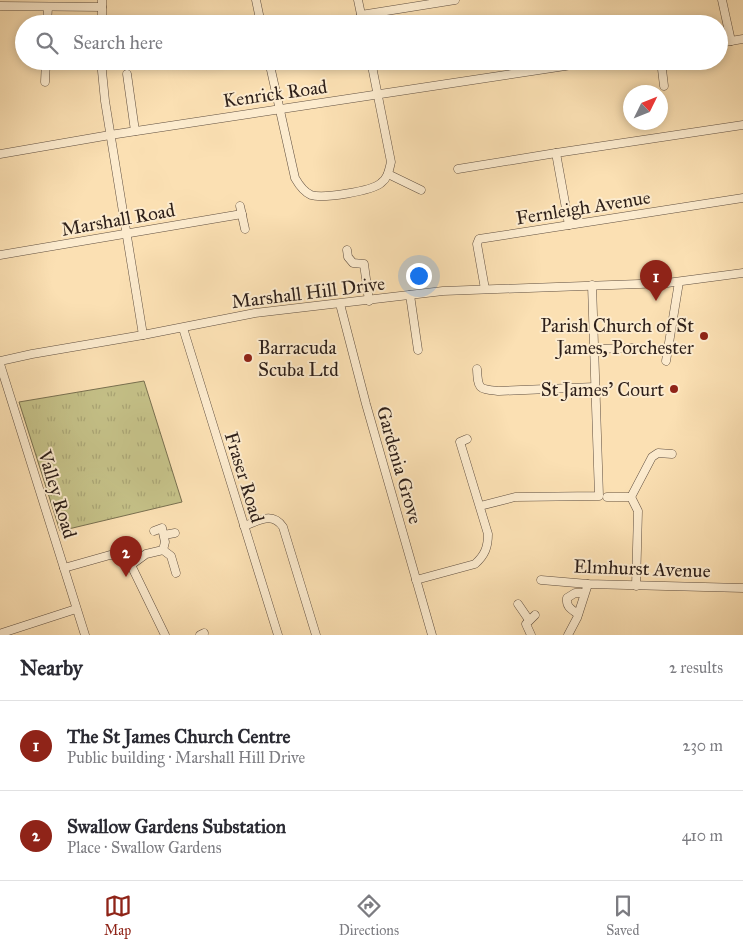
<!DOCTYPE html>
<html lang="en">
<head>
<meta charset="utf-8">
<style>
	:root { --surface:#fff; --page:#f2f2f3; --text:#2b2b33; --muted:#7c7c81; --line:#e1e1e2; --accent:#8f2418 }
	body { margin:0; font-family:"IM FELL Great Primer",serif; background:var(--page); color:var(--text) }
	.compass { position:absolute; left:623px; top:85px; width:45px; height:45px; border-radius:50%; background:var(--surface); box-shadow:0 2px 8px #0003; rotate:47deg }
	.you { position:absolute; left:418px; top:275px; width:18px; height:18px; margin:-12px; border:4px solid #fff; border-radius:50%; background:#1a73e8; box-shadow:0 0 0 8px #1a73e833 }
	.badge { display:grid; place-items:center; width:32px; height:32px; border-radius:50%; background:var(--accent); color:#fff; font-size:16px; font-weight:700 }
	.pin { position:absolute; translate:-50% -41px; filter:drop-shadow(0 1px 2px #0008) }
	.pin::after { content:''; position:absolute; top:26px; width:18px; height:15px; background:inherit; clip-path:polygon(0 0,100% 0,50% 100%) }
	.list { margin:0; padding:0; list-style:none }
	h2 { display:flex; justify-content:space-between; align-items:center; height:65px; margin:0; padding:0 20px; font-size:21px }
	h2 small { font-size:16px; font-weight:400; color:var(--muted) }
	.list li { display:grid; grid-template-columns:32px 1fr auto; gap:15px; align-items:center; box-sizing:border-box; height:90px; padding:0 20px; border-top:1px solid var(--line) }
	.list b { display:block; font-size:19px; white-space:nowrap }
	.list p { margin:0; font-size:16px; white-space:nowrap; color:var(--muted) }
	.list em { font-size:16px; font-style:normal; color:var(--muted) }
	.icon { flex:none; width:28px; height:28px; fill:none; stroke:currentColor; stroke-width:2; stroke-linecap:round; stroke-linejoin:round }
	.map { position:relative; flex:none; width:743px; height:635px; overflow:hidden }
	.search { position:absolute; background:var(--surface); box-shadow:0 2px 8px #0003; left:15px; right:15px; top:15px; height:55px; display:flex; align-items:center; gap:12px; box-sizing:border-box; padding:0 18px; border-radius:28px; color:var(--muted); font-size:19px }
	.sheet { height:245px; background:var(--surface) }
	nav { display:flex; justify-content:space-around; align-items:center; box-sizing:border-box; height:70px; border-top:1px solid var(--line); background:var(--surface); font-size:14px; color:var(--muted) }
	nav a { display:grid; justify-items:center; gap:2px }
	nav .on { color:var(--accent) }
	.map>svg:first-child { display:block }
	.park { fill:url(#park-tufts); stroke:#797050 }
	.lines { fill:none; stroke-linecap:round; stroke-linejoin:round }
	.minor-casing { stroke:#604f40; stroke-width:9 }
	.minor { stroke:#fcebce; stroke-width:8 }
	.poi-dot { fill:#8f2418; stroke:#fcebce; stroke-width:2 }
	.labels { text-anchor:middle; stroke-width:4; stroke-linejoin:round; paint-order:stroke }
	.street-label { font-size:19px; fill:#2d1f19; stroke:#fcebce }
	.poi-label { font-size:19px; fill:#2d1f19; stroke:#fcebce; text-anchor:end }
</style>
</head>
<body>
<div class="map">
<svg width="743" height="635" viewBox="0 0 743 635">
	<defs>
		<pattern id="park-tufts" width="24" height="20" patternUnits="userSpaceOnUse" patternTransform="scale(1.25)"><rect width="24" height="20" fill="#c5c188"/><path d="M3 7l-1-3M5 7V3M7 7l1-3M15 17l-1-3M17 17v-4M19 17l1-3" fill="none" stroke="#aaa575"/></pattern>
	</defs>
	<rect width="100%" height="100%" fill="#fbe0b3"/>
	<filter id="stains"><feTurbulence type="fractalNoise" baseFrequency=".004" numOctaves="4"/><feColorMatrix values="0 0 0 0 .2 0 0 0 0 .09 0 0 0 0 .02 0 0 0 .5 -.17"/></filter>
	<radialGradient id="worn" r=".72"><stop offset=".6" stop-color="#630" stop-opacity="0"/><stop offset="1" stop-color="#630" stop-opacity=".3"/></radialGradient>
	<path class="park" d="M144,381L182,502L60,531L19,402Z"/>
	<g class="lines">
		<g class="minor-casing">
			<g id="minor">
				<path d="M256,0L261,24"/>
				<path d="M358,0L363,24"/>
				<path d="M722,0L731,41"/>
				<path d="M0,6L102,7"/>
				<path d="M361,15L455,0"/>
				<path d="M47,24L48,7"/>
				<path d="M102,24V0"/>
				<path d="M719,43L743,39"/>
				<path d="M101,61L105,101L143,335"/>
				<path d="M269,61L295,178C299,185 304,192 311,195C323,199 372,191 381,183C388,178 389,170 391,162L371,61"/>
				<path d="M661,61L664,86"/>
				<path d="M127,74L135,131"/>
				<path d="M45,82L46,61"/>
				<path d="M0,154L110,135L598,61"/>
				<path d="M458,169L556,153"/>
				<path d="M388,174L421,190"/>
				<path d="M240,206L245,229"/>
				<path d="M569,225L556,153L743,125"/>
				<path d="M347,250L348,257L353,263L364,264L369,301"/>
				<path d="M0,255L242,214"/>
				<path d="M485,289L477,244L479,239L743,198"/>
				<path d="M410,295L418,350"/>
				<path d="M340,304L366,404L432,635"/>
				<path d="M183,328L278,635"/>
				<path d="M594,349L634,348"/>
				<path d="M0,361L32,354L143,335L255,313L443,291L667,283L743,273"/>
				<path d="M666,361L679,282"/>
				<path d="M0,364L85,635"/>
				<path d="M477,369C478,390 479,389 499,391L595,387"/>
				<path d="M607,497H631L638,511L636,586"/>
				<path d="M631,497L652,457L658,453L672,454"/>
				<path d="M480,506L515,497L599,496L592,285"/>
				<path d="M244,526C259,521 272,511 283,527L316,635"/>
				<path d="M154,531L162,528L165,542L163,550"/>
				<path d="M164,535L175,533"/>
				<path d="M131,565L146,554L163,550L171,556L176,573"/>
				<path d="M64,568L110,555L120,556L131,565L165,635"/>
				<path d="M416,580L475,564C485,555 488,547 488,534L460,442L467,439"/>
				<path d="M541,580L588,584L743,588"/>
				<path d="M518,604L529,620"/>
				<path d="M578,614C571,609 566,607 567,598L575,593H584"/>
				<path d="M2,633L76,609"/>
				<path d="M200,635L204,633"/>
				<path d="M531,635L526,624L535,615"/>
				<path d="M568,635L577,618L588,584"/>
			</g>
		</g>
		<use href="#minor" class="minor"/>
	</g>
	<g class="poi-dot">
		<circle cx="704" cy="336" r="5"/>
		<circle cx="248" cy="358" r="5"/>
		<circle cx="674" cy="389" r="5"/>
	</g>
	<g class="labels">
		<g class="street-label">
			<text transform="translate(275 93) rotate(-8)" y="7">Kenrick Road</text>
			<text transform="translate(583 207) rotate(-9)" y="7">Fernleigh Avenue</text>
			<text transform="translate(118 219) rotate(-10)" y="7">Marshall Road</text>
			<text transform="translate(308 292) rotate(-7)" y="7">Marshall Hill Drive</text>
			<text transform="translate(400 465) rotate(74)" y="7">Gardenia Grove</text>
			<text transform="translate(245 477) rotate(73)" y="7">Fraser Road</text>
			<text transform="translate(58 494) rotate(73)" y="7">Valley Road</text>
			<text transform="translate(642 568) rotate(2)" y="7">Elmhurst Avenue</text>
		</g>
		<g class="poi-label">
			<text x="694" y="332">Parish Church of St<tspan x="694" dy="22">James, Porchester</tspan></text>
			<text x="258" y="354" text-anchor="start">Barracuda<tspan x="258" dy="22">Scuba Ltd</tspan></text>
			<text x="664" y="396">St James' Court</text>
		</g>
	</g>
	<rect width="100%" height="100%" filter="url(#stains)"/>
	<rect width="100%" height="100%" fill="url(#worn)"/>
</svg>
<svg class="compass" viewBox="-18 -18 36 36"><path d="M0-13l5 13h-10z" fill="#e53935"/><path d="M0 13l5-13h-10z" fill="#7c7c81"/></svg>
<div class="you"></div>
<div class="pin badge" style="left:656px;top:301px">1</div>
<div class="pin badge" style="left:126px;top:577px">2</div>
<div class="search"><svg class="icon" aria-label="search" viewBox="0 0 24 24"><circle cx="10" cy="10" r="6"/><path d="M15 15l6 6"/></svg>Search here</div>
</div>
<section class="sheet">
<h2>Nearby<small>2 results</small></h2>
<ul class="list">
<li><span class="badge">1</span><div><b>The St James Church Centre</b><p>Public building · Marshall Hill Drive</p></div><em>230 m</em></li>
<li><span class="badge">2</span><div><b>Swallow Gardens Substation</b><p>Place · Swallow Gardens</p></div><em>410 m</em></li>
</ul>
</section>
<nav>
<a class="on"><svg class="icon" aria-label="map" viewBox="0 0 24 24"><path d="M3 6l6-2 6 2 6-2v14l-6 2-6-2-6 2zM9 4v14M15 6v14"/></svg>Map</a>
<a><svg class="icon" aria-label="directions" viewBox="0 0 24 24"><path d="M12 3l9 9-9 9-9-9zM9 14v-3h6M13 9l2 2-2 2"/></svg>Directions</a>
<a><svg class="icon" aria-label="saved" viewBox="0 0 24 24"><path d="M7 4h10v16l-5-4-5 4z"/></svg>Saved</a>
</nav>
</body>
</html>
